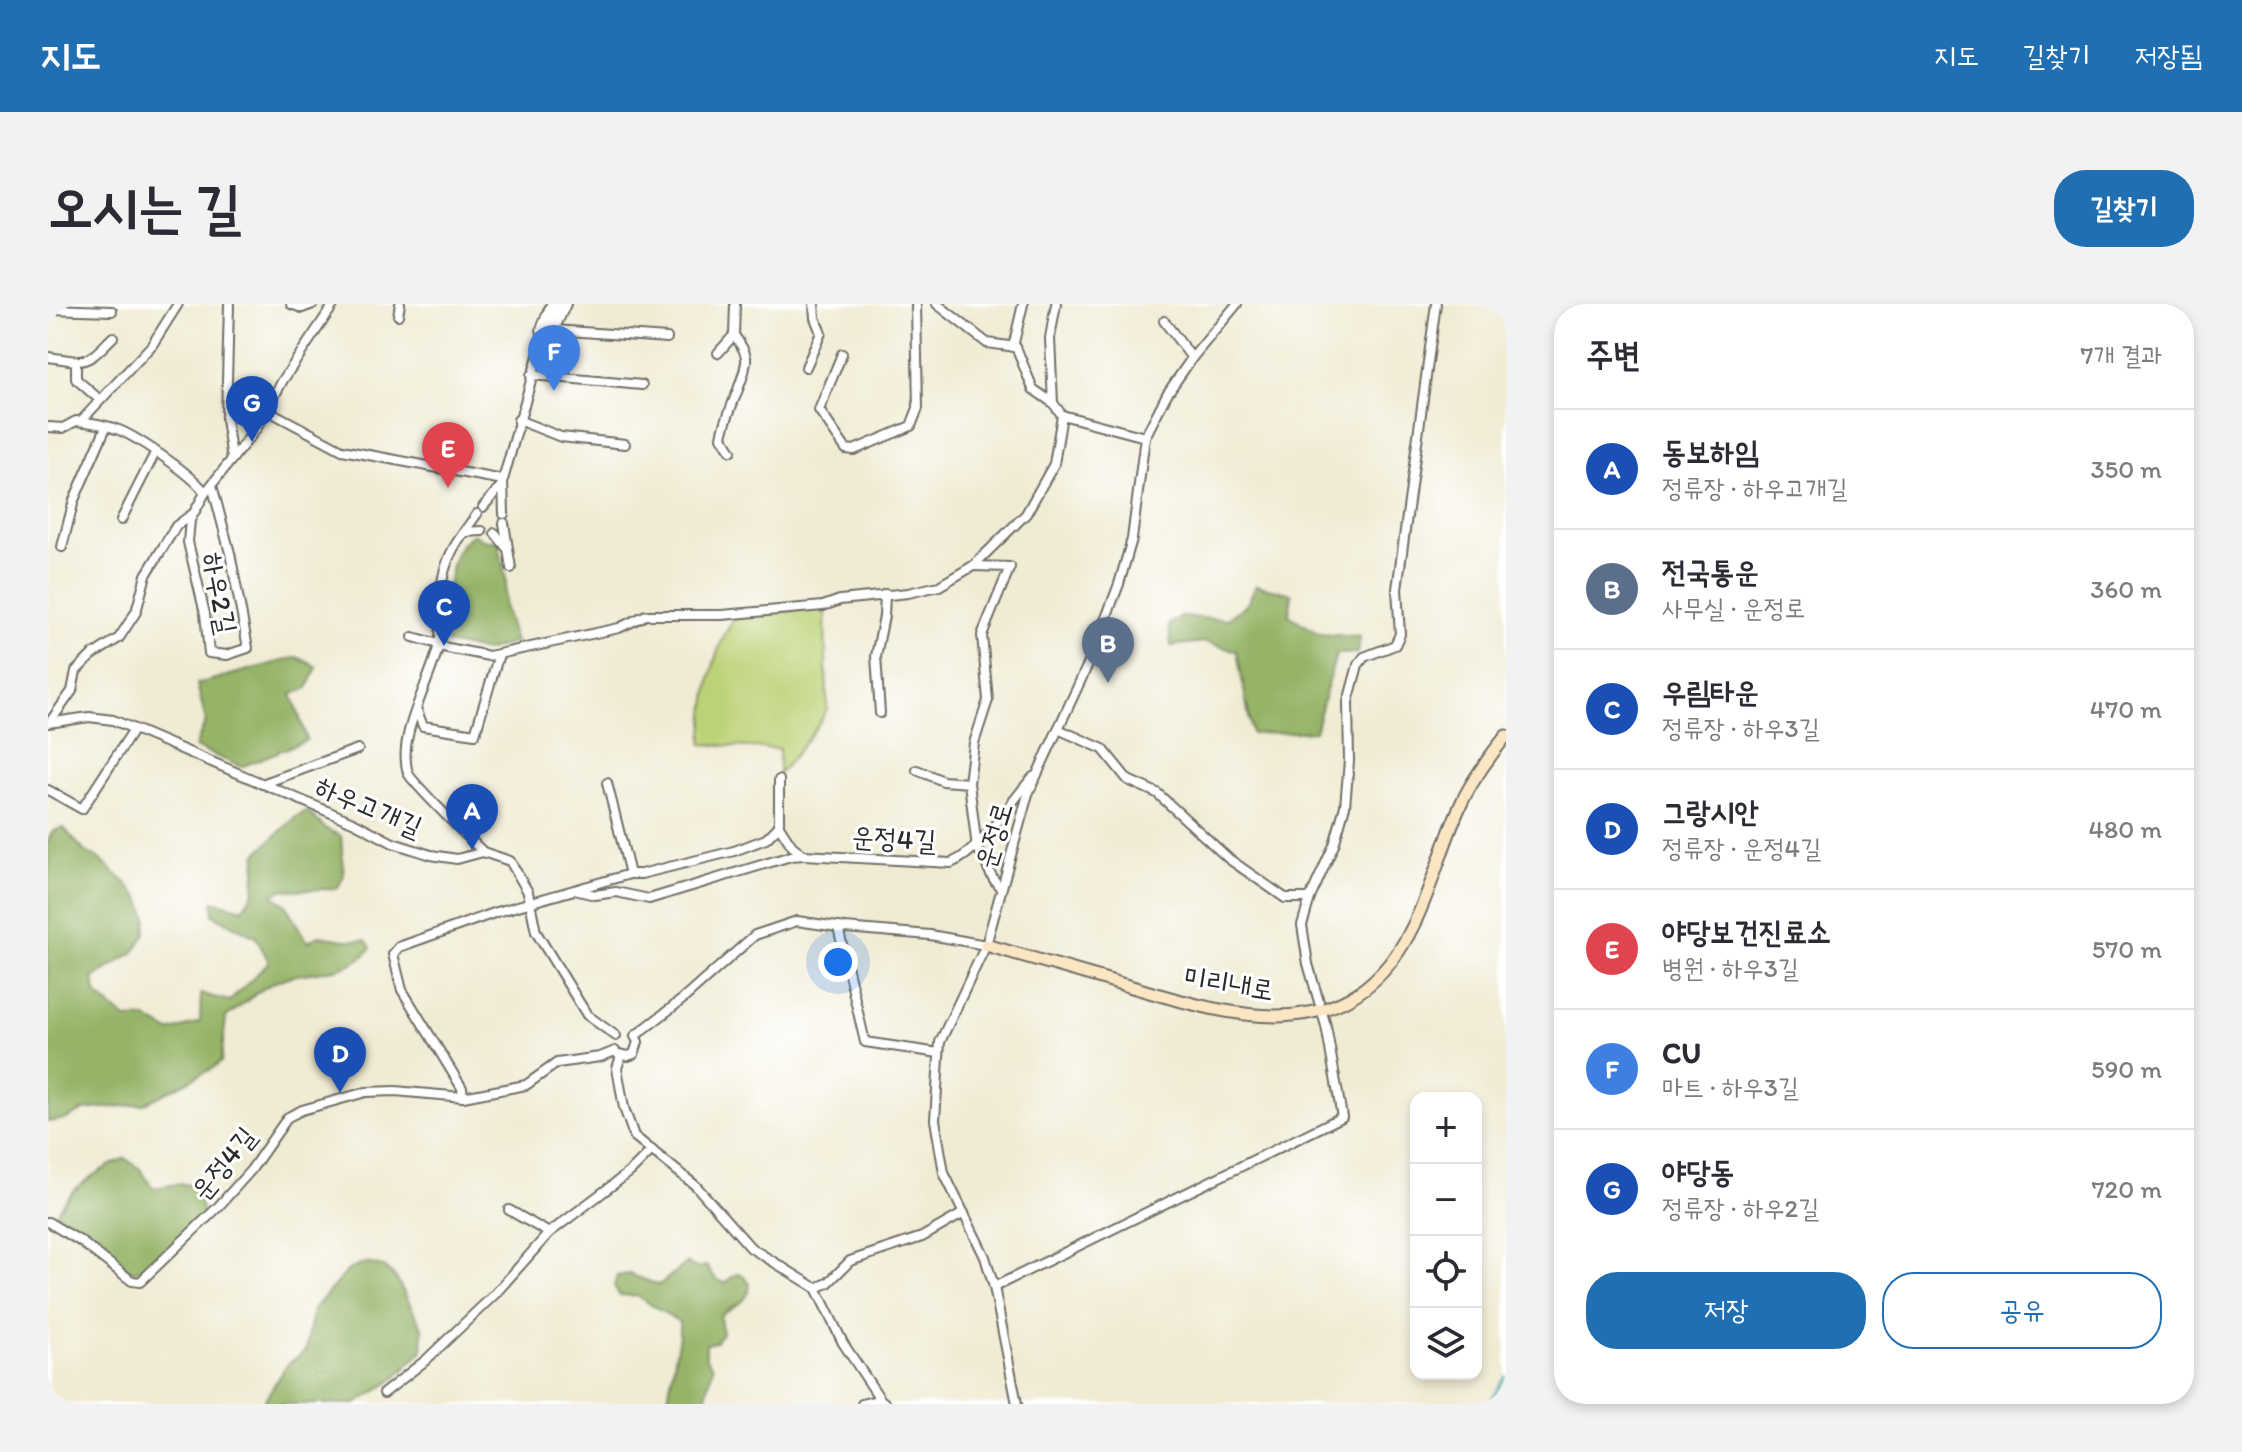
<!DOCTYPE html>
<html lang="ko">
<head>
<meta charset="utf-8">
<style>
	:root { --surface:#fff; --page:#f2f2f3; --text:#2b2b33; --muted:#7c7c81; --line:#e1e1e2; --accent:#1f6fb2 }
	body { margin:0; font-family:Itim,"Poor Story",sans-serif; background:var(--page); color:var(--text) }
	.controls { position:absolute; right:24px; bottom:24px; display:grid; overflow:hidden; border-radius:16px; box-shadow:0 4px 12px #0003 }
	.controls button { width:72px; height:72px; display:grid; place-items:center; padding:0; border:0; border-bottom:2px solid var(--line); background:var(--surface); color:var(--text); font:40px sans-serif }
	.you { position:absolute; left:790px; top:658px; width:28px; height:28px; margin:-20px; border:6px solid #fff; border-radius:50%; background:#1a73e8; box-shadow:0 0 0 12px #1a73e833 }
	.badge { display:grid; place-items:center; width:52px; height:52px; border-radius:50%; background:var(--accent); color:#fff; font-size:26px; font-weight:700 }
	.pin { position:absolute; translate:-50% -66px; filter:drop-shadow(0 2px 4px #0008) }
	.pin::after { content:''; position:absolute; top:42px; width:28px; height:24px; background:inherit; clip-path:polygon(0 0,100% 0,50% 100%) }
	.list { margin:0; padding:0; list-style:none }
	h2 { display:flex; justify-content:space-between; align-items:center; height:104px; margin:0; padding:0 32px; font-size:34px }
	h2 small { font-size:26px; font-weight:400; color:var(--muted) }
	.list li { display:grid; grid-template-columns:52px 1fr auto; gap:24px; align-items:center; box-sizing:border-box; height:120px; padding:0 32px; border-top:2px solid var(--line) }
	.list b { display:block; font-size:30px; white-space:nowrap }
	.list p { margin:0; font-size:26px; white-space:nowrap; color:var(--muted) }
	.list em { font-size:26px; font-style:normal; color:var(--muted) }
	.actions { display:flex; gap:16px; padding:24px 32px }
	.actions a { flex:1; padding:18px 0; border:2px solid var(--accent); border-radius:32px; text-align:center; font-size:28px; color:var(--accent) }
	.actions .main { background:var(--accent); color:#fff }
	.icon { flex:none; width:44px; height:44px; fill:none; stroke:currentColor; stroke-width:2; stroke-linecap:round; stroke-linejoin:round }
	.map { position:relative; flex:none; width:1458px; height:1100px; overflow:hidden; border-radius:32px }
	header { display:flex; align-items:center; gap:48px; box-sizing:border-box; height:112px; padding:0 40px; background:var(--accent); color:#fff }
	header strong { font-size:38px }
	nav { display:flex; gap:44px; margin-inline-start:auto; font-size:28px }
	.intro { display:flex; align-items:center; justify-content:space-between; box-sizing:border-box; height:192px; padding:0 48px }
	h1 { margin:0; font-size:56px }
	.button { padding:20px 36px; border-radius:32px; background:var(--accent); color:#fff; font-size:28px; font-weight:700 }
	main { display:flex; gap:48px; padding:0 48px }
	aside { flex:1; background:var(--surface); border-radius:32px; box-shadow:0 4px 12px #0003 }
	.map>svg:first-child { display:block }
	.green { fill:#bcd276; stroke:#747e50; stroke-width:2 }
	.forest { fill:#95b467; stroke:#607049; stroke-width:2 }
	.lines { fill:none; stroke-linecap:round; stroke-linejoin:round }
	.stream { stroke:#40abbf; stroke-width:2 }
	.street-casing { stroke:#706e66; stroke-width:12 }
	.secondary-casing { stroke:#706e66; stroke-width:15 }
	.street { stroke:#fff; stroke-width:8 }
	.secondary { stroke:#fbe6c4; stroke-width:11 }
	.labels { text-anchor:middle; stroke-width:6; stroke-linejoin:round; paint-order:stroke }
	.street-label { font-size:28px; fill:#2b2b2b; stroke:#fff }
</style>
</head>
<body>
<header>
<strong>지도</strong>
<nav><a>지도</a><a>길찾기</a><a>저장됨</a></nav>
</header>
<div class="intro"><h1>오시는 길</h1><a class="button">길찾기</a></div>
<main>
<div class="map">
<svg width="1458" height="1100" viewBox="0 0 1458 1100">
	<rect width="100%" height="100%" fill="#fff"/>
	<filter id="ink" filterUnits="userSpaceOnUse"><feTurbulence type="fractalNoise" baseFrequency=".0125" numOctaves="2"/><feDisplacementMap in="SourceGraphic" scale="16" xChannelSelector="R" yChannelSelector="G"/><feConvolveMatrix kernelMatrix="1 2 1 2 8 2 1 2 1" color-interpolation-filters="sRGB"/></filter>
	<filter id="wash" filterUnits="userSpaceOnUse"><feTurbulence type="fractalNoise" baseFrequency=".006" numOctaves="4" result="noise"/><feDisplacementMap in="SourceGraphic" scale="32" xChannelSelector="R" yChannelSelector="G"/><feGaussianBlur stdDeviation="1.8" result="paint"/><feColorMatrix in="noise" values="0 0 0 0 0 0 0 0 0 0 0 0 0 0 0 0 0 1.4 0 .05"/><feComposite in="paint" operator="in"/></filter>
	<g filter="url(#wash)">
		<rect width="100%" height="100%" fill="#f0ebd3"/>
		<path class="green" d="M777,305L779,405C768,427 747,450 731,470V445L654,440C658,397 661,353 685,316L699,310Z"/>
		<g class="forest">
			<path d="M427,230L437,237H450L458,275L456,302L467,338L438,347L398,339C399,310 395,241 427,230Z"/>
			<path d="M1208,281L1244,290L1241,311L1271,330L1312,333L1310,349L1288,350L1267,427L1204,430L1189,347L1156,338L1123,342L1121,320L1133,313L1179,315L1199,300Z"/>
			<path d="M249,353L269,363L260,384L244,390L259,436L193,463L147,443L158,417L149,380Z"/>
			<path d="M259,507L278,525L293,532L296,572L289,585L233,586L225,592L237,600L259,638L271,632L297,636H318L323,644C302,673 257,664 229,677C208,686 196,701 178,713L173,758L165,764L96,800L36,806L18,815L0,818V537L4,528L15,523L36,547L50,554L78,579L92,594L99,614L97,631L86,648L45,674L49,691L78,715L97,714L122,728L152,718L153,690L182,697L221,658L208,633L165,611V597L195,605L206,587L208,553L211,547L248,513Z"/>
			<path d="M77,854L93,866L105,884C140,879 149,871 155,913L95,965L84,968L45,936L13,920L7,912C19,885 51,866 77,854Z"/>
			<path d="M318,959L335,963L348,974L375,1025L374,1047L346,1075L308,1100H214L238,1062L258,1046L265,1006L300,966Z"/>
			<path d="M639,959L648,964L658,962L669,976L677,979L688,970L694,971L702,980C700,1001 685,1000 672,1012L674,1029L667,1038L658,1040V1054L665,1063L656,1100H619L631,1031V1018L589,992L571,991L566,982L569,972L581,970L611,981Z"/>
		</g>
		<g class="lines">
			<path class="stream" d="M1440,1100L1458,1072"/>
		</g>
	</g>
	<g filter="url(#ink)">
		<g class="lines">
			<g class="street-casing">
				<g id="street">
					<path d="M181,0L178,115L184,155"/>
					<path d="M243,0L254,4L265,0"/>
					<path d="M889,0L939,39L968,43L985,85L1005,99L1014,111L1097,133"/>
					<path d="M0,5L64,7"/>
					<path d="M350,11L352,0"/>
					<path d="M1116,17L1144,54"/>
					<path d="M506,26L619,34"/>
					<path d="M686,31L687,0"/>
					<path d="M496,32L511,0"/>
					<path d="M495,34L506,26L518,0"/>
					<path d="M965,43L975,0"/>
					<path d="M670,49L686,31C691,38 696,44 698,53C700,70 677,111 674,133L683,147"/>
					<path d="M794,50L771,106L798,145L806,146L863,122L870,104L868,0"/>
					<path d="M0,53L28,57V75L52,96"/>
					<path d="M28,57C44,58 54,43 65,33"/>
					<path d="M758,63L773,29L767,14L766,0"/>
					<path d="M483,71L594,81"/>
					<path d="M1005,99L1002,34L1008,0"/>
					<path d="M219,106L294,146L455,176"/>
					<path d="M470,116L513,133L577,140"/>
					<path d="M33,117L104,41L130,0"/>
					<path d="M0,123L15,124L28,117C42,118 58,121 71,126C89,133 148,173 157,189"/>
					<path d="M164,181L182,249L200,344L179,351L161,349L157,310L140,238L142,216L157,189L208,125L235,76L286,0"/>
					<path d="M435,203L453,182"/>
					<path d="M429,210C417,227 404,242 398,262C389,287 396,314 391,340C383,377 348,432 360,469C364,479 423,536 435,548"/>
					<path d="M456,210L455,176L495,34L493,25L503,0"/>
					<path d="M73,216L107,149"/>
					<path d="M456,219L463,264"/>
					<path d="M417,228L434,227"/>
					<path d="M447,229L458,243"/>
					<path d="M14,243L26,196L58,123"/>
					<path d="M365,333L387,339L390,342L441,352L571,324L598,311H674L775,302L792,296L860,289L891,282L925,262L978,210L1006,160L1014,111"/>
					<path d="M369,407L375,422L427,430L451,350"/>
					<path d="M832,409L828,352L836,312L837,290"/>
					<path d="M2,418L24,387L28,367L43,352L71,334L88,308L98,271L128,222L143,211"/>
					<path d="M0,419L41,413L65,416L307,519L345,539L383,551L409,555L435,548L462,557L480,588L488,628L539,711L568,732"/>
					<path d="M1010,425L1055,445L1080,476L1109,489L1181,555L1237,594H1262"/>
					<path d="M869,466L895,477L921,479L929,544C939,556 940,572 952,583"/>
					<path d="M559,479L582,570"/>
					<path d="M921,479L926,439L940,396L934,331L962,263L925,262"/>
					<path d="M214,480L310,445"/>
					<path d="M0,486L34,505L86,425"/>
					<path d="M731,522L744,542L756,551L903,559C934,547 961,499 985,473"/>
					<path d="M527,586L547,591L568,588L601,595L743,552L756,551"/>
					<path d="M790,623L817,738L891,749"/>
					<path d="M587,732L635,695L707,631L749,617L797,624L882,631L938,641"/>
					<path d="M570,750L580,752L586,750L590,738L587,732"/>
					<path d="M573,752L569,764L576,804L586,832L648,882L703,944L768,984L780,979L802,957L874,933L916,909"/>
					<path d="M415,793L414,784L354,686L345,650L351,643L449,608L582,570H593L686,547L718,535L731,522V476"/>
					<path d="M461,906L501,929"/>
					<path d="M0,918L32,937L84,977L92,978L169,904L203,866L240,813L254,806L318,788L347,787L415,793L478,781L509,759L552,753L567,747"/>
					<path d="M946,983L1294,813L1278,722L1260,660L1254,621L1262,594L1286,541L1297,502L1301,457L1300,398L1310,361L1316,353L1347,341L1352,330L1349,285L1388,0"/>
					<path d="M768,984L795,1039L832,1095L838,1100"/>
					<path d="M336,1089L378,1056L447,990L501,929L583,867L604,846"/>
					<path d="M814,1100L832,1095"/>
					<path d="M969,1100L946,983L937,953L896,869L887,816L892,738L938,641L980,490L1042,356L1071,280L1084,235L1097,133L1119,90L1144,54L1189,0"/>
				</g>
			</g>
			<g class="secondary-casing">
				<path id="secondary" d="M938,641C987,655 1036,669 1084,683C1192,715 1304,747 1365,622C1385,582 1395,538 1414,498C1423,478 1444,449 1458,432"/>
			</g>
			<use href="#street" class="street"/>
			<use href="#secondary" class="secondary"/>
		</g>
	</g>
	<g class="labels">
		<g class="street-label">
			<text transform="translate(172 289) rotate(79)" y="10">하우2길</text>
			<text transform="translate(321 502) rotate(23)" y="10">하우고개길</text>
			<text transform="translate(945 531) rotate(-73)" y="10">운정로</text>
			<text transform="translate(846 534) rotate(3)" y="10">운정4길</text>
			<text transform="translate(1181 679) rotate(9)" y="10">미리내로</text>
			<text transform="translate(175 859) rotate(-51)" y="10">운정4길</text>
		</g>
	</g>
</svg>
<div class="controls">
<button>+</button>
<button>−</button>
<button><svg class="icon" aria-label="locate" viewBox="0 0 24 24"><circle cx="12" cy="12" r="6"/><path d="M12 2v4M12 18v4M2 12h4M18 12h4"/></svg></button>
<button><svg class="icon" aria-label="layers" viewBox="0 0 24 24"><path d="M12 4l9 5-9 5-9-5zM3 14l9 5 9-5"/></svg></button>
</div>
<div class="you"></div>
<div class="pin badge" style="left:424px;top:546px;background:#1a4fb4">A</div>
<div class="pin badge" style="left:1060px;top:379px;background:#5c6f8a">B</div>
<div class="pin badge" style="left:396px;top:342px;background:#1a4fb4">C</div>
<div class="pin badge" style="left:292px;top:789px;background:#1a4fb4">D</div>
<div class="pin badge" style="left:400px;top:184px;background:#e0444e">E</div>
<div class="pin badge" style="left:506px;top:87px;background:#3f7fe0">F</div>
<div class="pin badge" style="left:204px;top:138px;background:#1a4fb4">G</div>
</div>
<aside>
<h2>주변<small>7개 결과</small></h2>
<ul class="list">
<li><span class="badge" style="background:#1a4fb4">A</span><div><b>동보하임</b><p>정류장 · 하우고개길</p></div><em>350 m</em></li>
<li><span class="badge" style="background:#5c6f8a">B</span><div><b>전국통운</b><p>사무실 · 운정로</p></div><em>360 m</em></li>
<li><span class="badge" style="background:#1a4fb4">C</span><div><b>우림타운</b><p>정류장 · 하우3길</p></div><em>470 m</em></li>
<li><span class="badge" style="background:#1a4fb4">D</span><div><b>그랑시안</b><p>정류장 · 운정4길</p></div><em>480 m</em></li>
<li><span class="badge" style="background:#e0444e">E</span><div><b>야당보건진료소</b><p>병원 · 하우3길</p></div><em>570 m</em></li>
<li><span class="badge" style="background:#3f7fe0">F</span><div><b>CU</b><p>마트 · 하우3길</p></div><em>590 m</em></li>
<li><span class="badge" style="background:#1a4fb4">G</span><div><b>야당동</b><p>정류장 · 하우2길</p></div><em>720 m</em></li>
</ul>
<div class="actions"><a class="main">저장</a><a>공유</a></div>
</aside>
</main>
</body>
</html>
